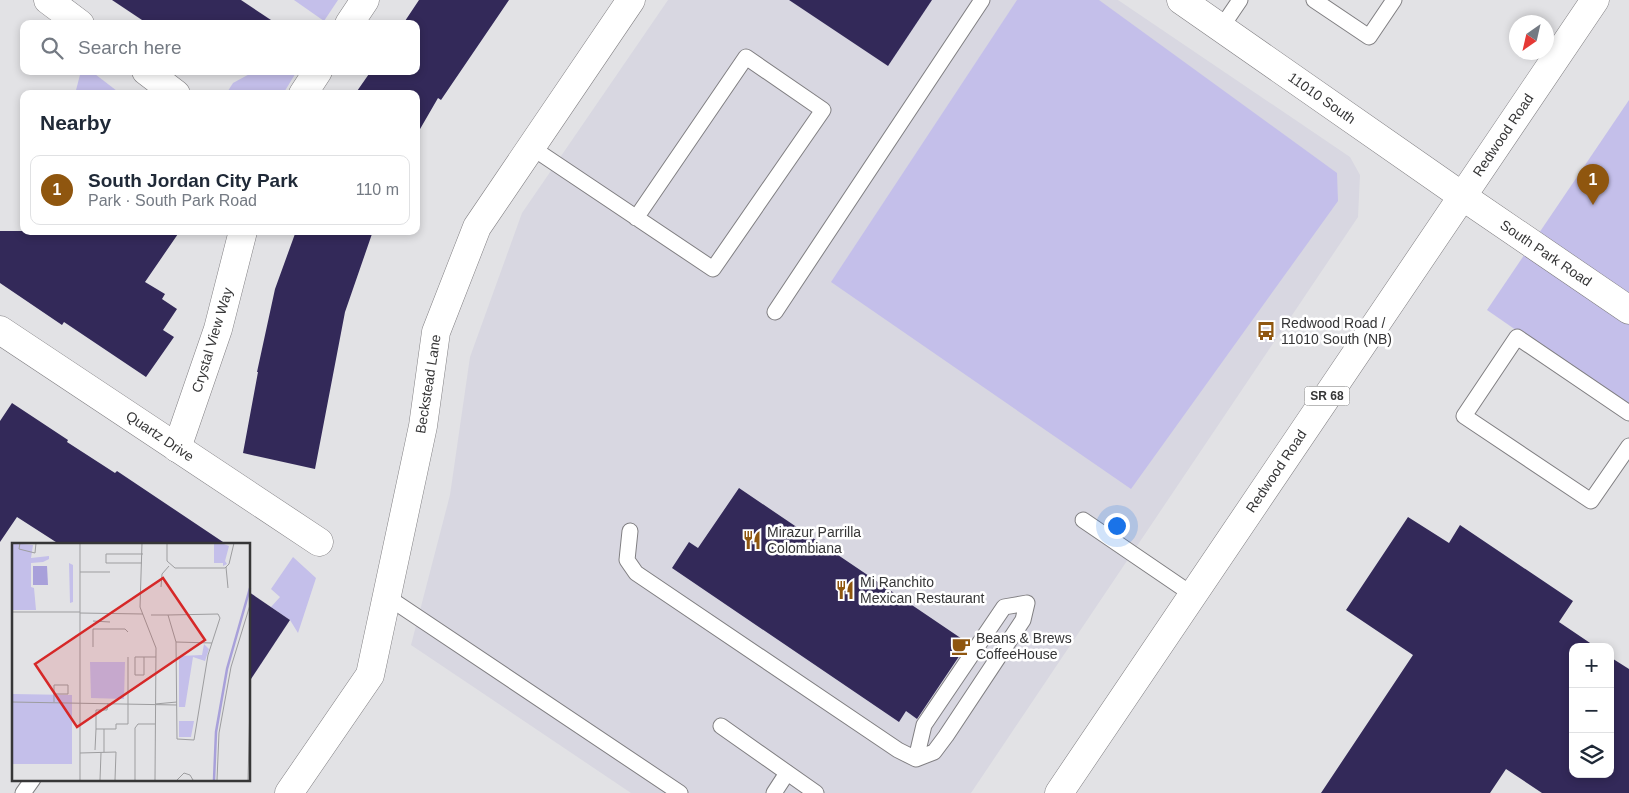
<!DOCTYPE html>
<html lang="en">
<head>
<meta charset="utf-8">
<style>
	:root { --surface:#fff; --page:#f2f2f3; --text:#1f2937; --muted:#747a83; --line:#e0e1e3; --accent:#8f560f }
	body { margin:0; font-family:Helvetica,sans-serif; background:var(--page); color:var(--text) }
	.controls { position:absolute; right:15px; bottom:15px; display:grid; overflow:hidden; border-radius:10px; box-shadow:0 2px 8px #0003 }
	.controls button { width:45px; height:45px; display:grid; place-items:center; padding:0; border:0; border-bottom:1px solid var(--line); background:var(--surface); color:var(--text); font:25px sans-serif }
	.compass { position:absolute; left:1509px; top:15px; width:45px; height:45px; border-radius:50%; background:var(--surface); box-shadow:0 2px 8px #0003; rotate:214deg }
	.you { position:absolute; left:1116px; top:525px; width:18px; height:18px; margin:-12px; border:4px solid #fff; border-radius:50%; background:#1a73e8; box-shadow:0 0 0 8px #1a73e833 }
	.badge { display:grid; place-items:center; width:32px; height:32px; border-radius:50%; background:var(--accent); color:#fff; font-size:16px; font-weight:700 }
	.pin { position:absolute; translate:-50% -41px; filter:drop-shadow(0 1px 2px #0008) }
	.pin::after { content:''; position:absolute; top:26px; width:18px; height:15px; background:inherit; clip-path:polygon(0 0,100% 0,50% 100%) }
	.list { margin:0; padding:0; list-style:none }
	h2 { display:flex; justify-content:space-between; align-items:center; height:65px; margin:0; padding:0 20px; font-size:21px }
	h2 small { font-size:16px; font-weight:400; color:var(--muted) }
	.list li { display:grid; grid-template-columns:32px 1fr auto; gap:15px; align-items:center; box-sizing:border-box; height:70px; margin:0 10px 10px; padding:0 10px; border:1px solid var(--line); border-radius:10px }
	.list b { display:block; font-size:19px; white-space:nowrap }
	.list p { margin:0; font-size:16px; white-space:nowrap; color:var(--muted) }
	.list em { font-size:16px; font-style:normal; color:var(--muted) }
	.icon { flex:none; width:28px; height:28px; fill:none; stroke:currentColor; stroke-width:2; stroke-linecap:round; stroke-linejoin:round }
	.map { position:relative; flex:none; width:1629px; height:793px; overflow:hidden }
	.search { position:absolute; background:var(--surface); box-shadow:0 2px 8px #0003; left:20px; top:20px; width:400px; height:55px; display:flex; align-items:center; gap:12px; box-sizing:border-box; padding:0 18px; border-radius:10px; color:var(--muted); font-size:19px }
	.panel { position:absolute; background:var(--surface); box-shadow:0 2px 8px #0003; left:20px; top:90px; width:400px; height:145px; border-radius:10px }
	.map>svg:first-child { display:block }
	.built { fill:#d8d7e1 }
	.green { fill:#c4bfea }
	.building { fill:#332959 }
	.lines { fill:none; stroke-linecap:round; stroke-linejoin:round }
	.lane-casing { stroke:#807f82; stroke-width:17 }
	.street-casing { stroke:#807f82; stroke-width:29 }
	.secondary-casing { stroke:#807f82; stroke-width:29 }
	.primary-casing { stroke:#807f82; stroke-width:29 }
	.lane { stroke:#fff; stroke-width:15 }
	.street { stroke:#fff; stroke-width:28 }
	.secondary { stroke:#fff; stroke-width:28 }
	.primary { stroke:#fff; stroke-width:28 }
	.labels { text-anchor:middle; stroke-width:5; stroke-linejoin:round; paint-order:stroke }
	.shield { fill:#fff; stroke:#727273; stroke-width:1 }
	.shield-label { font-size:12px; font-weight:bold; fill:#363637 }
	.street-label { font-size:14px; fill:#363637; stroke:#fff }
	.poi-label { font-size:14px; fill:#363637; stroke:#fff; text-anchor:start }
	.inset-river { fill:none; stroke:#a8a0da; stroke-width:2.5 }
	.inset-road { fill:none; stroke:#9d9d9f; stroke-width:1 }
	.view { fill:#d62828; fill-opacity:0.15; stroke:#d62828; stroke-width:2.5 }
	.inset-edge { fill:none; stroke:#363637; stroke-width:2.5 }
</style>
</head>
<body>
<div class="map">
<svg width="1629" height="793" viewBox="0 0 1629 793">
	<rect width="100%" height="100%" fill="#e2e2e5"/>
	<path class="built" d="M668,0H1118L1350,157L1360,175L1358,217L971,793H631L411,645L450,495L470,357L522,213Z"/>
	<g class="green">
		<path d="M294,0H338L324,21Z"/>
		<path d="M1017,0H1099L1337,173L1338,201L1131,489L831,282Z"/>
		<path d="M81,71H91L117,91L115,94H75Z"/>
		<path d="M255,71H297L283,94H226L233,83Z"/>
		<path d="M1629,100V408L1487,310Z"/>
		<path d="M293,557L316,578L298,633L290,620L271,607L280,597L271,589Z"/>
	</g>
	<g class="building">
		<path d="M112,0H241L274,22L273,24H148Z"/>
		<path d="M419,0H509L441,100L438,98L416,136V94H355L371,71H416V24H403Z"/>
		<path d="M789,0H932L888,66Z"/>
		<path d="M0,231H180L145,282L165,294L162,299L177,309L163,330L174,337L146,377L64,322L62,325L0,283Z"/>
		<path d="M296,231H373L345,312L315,469L243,453L258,372H257L275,289Z"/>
		<path d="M12,403L68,440L67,442L115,473L117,471L226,544H59L17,517L0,542V421Z"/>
		<path d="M739,488L968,643L917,719L906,711L899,722L672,568L689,542L698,548Z"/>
		<path d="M1408,517L1449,543L1460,525L1573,601L1559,622L1596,647H1573V774H1610V657L1629,669V793H1542L1506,769L1490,793H1321L1413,655L1346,610Z"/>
		<path d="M249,592L290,620L249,682Z"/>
	</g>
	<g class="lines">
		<g class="lane-casing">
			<g id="lane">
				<path d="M1314,0L1369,37L1394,0"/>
				<path d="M1221,28L1240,0"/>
				<path d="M531,147L713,269L823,110L746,57L636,218"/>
				<path d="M775,312L982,0"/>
				<path d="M1629,413L1517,337L1464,416L1591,501L1629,446"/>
				<path d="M1083,520L1193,595"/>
				<path d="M630,531L627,560L636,573L898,750L916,759L934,752L946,736L1023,620L1027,603L1004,607L924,725L916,759"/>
				<path d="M386,596L680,793"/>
				<path d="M721,726L816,793"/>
				<path d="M23,793L33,779"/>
				<path d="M774,793L787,773"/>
			</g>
		</g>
		<g class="street-casing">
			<g id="street">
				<path d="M48,0L80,24"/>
				<path d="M349,24L365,0"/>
				<path d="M146,71L176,94"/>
				<path d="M303,94L318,71"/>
				<path d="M1462,196L1629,310"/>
				<path d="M0,330L319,542"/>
				<path d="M177,448L218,329L243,231"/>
			</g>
		</g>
		<g class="secondary-casing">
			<g id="secondary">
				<path d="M1181,0L1462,196"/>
				<path d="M289,793L370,675L423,426L436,332L477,227L631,0"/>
			</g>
		</g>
		<g class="primary-casing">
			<path id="primary" d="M1059,793L1595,0"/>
		</g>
		<use href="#lane" class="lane"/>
		<use href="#street" class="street"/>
		<use href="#secondary" class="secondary"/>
		<use href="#primary" class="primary"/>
	</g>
	<defs>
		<g id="bus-bare" transform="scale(1.5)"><path d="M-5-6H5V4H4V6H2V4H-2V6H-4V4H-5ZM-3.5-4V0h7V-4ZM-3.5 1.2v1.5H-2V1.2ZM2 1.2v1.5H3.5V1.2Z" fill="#8f560f" stroke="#fff" stroke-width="2.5" paint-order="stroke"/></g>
		<g id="restaurant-bare" transform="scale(1.5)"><path d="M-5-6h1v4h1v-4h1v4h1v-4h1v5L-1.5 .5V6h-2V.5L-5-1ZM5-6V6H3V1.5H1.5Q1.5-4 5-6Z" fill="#8f560f" stroke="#fff" stroke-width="2.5" paint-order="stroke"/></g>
		<g id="cafe-bare" transform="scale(1.5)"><path d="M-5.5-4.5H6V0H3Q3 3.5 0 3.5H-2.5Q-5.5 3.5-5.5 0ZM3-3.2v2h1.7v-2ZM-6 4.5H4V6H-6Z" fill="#8f560f" stroke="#fff" stroke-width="2.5" paint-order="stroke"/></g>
	</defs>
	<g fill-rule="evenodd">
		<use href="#bus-bare" x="1266" y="331"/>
		<use href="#restaurant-bare" x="752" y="540"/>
		<use href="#restaurant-bare" x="845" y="590"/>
		<use href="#cafe-bare" x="961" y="646"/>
	</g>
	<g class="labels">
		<rect class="shield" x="1304.5" y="386.5" width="45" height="19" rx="4"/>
		<g class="shield-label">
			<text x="1327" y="400">SR 68</text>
		</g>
		<g class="street-label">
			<text transform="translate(1322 98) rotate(35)" y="5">11010 South</text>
			<text transform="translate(1503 135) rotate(-56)" y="5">Redwood Road</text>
			<text transform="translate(1546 253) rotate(34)" y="5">South Park Road</text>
			<text transform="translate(212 340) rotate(-73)" y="5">Crystal View Way</text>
			<text transform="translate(428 384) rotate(-81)" y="5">Beckstead Lane</text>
			<text transform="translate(160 436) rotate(34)" y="5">Quartz Drive</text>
			<text transform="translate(1276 471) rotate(-56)" y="5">Redwood Road</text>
		</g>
		<g class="poi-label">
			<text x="1281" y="328">Redwood Road /<tspan x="1281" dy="16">11010 South (NB)</tspan></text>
			<text x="767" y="537">Mirazur Parrilla<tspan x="767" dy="16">Colombiana</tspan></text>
			<text x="860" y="587">Mi Ranchito<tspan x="860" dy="16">Mexican Restaurant</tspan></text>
			<text x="976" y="643">Beans &amp; Brews<tspan x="976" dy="16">CoffeeHouse</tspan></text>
		</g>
	</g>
	<g transform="translate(12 543)">
		<rect width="238" height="238" fill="#e2e2e5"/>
		<path d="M0,0L21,2L19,15L37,13V16L31,19L19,20V44L22,45L24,67H0ZM180,0H209L217,3L213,18L215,21L211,23V20H202V1ZM57,20L61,22V59L58,60ZM192,101L197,106L193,118L181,114L173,164H167V113L190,112ZM78,119H113L112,156L79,155ZM0,151L60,152V221H0ZM167,178H182L179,194H167Z" fill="#c4bfea"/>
		<path d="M21,23H35L36,42H21Z" fill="#a8a0da"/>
		<path class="inset-river" d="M202,237L204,189L215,126L238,45"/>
		<path class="inset-road" d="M8,0L7,6L23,10L24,0M130,0L128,64L144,105L143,237M155,0V18L163,25H213L217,21L222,0M130,20H94V11H131M214,24L216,45M68,29H98M149,44L150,31L157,23M0,69H68M68,70L131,71M139,72H156L206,71L208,75L196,112L182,197L165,196L164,99L156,72M81,78L98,79M164,99L200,100M81,104V86H113L116,89M132,114V132H123V114H144M42,151H56V142H42V159M0,159L165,162M96,160L95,167H84V186H104V181H116V114M143,161L165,159M83,207L84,186M92,209V186M68,210L104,209L103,237M68,237V0M88,237L89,210M123,237V185L126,181H143M165,237L172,230L178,232L181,237M205,237L207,190L219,124L238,62M236,237L238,160"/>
		<path class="view" d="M151,35L193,97L65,184L23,121Z"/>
		<rect width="238" height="238" class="inset-edge"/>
	</g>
</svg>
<div class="controls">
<button>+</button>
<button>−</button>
<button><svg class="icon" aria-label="layers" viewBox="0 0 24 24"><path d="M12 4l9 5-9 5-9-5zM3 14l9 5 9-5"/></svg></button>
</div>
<svg class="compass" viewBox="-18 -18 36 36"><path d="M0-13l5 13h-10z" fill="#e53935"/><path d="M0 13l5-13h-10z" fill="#747a83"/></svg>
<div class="you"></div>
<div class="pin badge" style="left:1593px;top:205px">1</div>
<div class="search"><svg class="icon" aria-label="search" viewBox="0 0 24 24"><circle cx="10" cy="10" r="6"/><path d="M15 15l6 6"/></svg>Search here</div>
<section class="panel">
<h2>Nearby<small></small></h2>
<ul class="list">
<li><span class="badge">1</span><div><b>South Jordan City Park</b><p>Park · South Park Road</p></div><em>110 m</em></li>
</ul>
</section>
</div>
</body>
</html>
